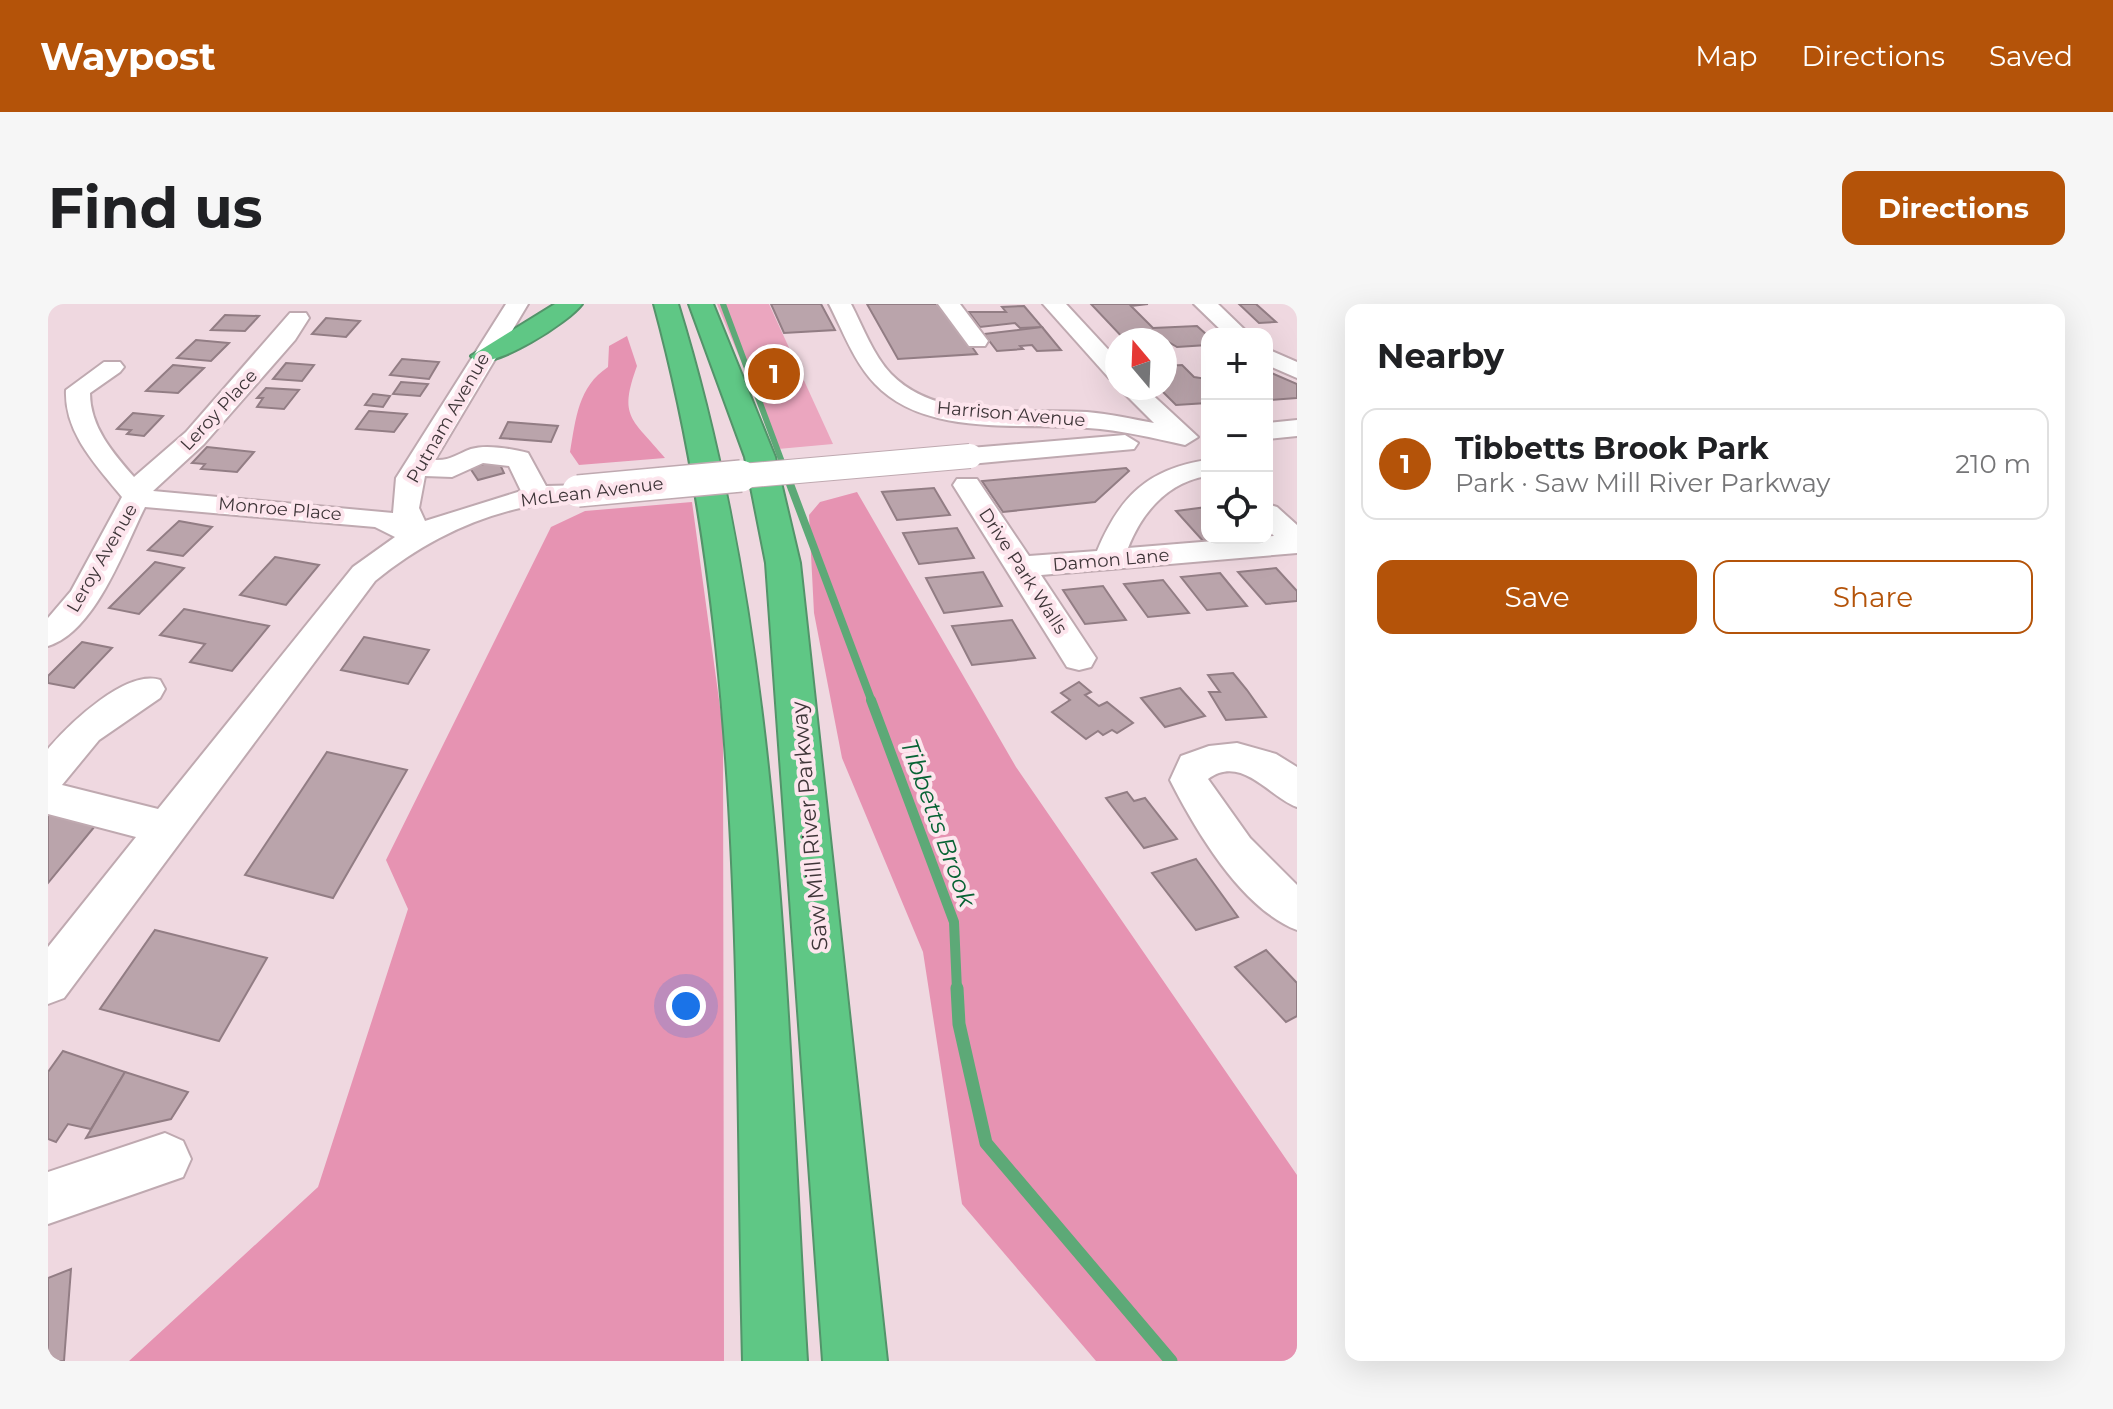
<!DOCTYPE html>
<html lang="en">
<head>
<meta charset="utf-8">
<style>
	:root { --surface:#fff; --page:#f6f6f6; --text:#202124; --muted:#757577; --line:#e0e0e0; --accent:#b45309 }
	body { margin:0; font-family:Montserrat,sans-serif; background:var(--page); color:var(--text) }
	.controls { position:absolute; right:24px; top:24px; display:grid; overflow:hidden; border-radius:16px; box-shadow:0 8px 32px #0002 }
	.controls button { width:72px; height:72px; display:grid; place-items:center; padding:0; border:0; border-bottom:2px solid var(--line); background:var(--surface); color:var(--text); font:40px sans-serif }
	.compass { position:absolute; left:1057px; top:24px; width:72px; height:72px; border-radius:50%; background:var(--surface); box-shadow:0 8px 32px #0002; rotate:341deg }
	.you { position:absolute; left:638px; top:702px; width:28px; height:28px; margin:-20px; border:6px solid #fff; border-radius:50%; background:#1a73e8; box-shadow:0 0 0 12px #1a73e833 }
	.badge { display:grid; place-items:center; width:52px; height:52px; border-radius:50%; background:var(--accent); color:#fff; font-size:26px; font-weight:700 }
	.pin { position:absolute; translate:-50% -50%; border:4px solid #fff; box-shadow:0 2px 8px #0006 }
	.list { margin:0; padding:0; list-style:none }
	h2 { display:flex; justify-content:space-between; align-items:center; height:104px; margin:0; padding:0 32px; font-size:34px }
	h2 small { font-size:26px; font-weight:400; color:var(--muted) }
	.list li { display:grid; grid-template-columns:52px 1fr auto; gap:24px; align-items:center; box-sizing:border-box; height:112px; margin:0 16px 16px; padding:0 16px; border:2px solid var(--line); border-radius:16px }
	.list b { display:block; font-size:30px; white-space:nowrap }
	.list p { margin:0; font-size:26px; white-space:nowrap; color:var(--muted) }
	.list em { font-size:26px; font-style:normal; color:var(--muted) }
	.actions { display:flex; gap:16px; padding:24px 32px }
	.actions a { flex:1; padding:18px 0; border:2px solid var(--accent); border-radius:16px; text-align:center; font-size:28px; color:var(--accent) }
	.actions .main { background:var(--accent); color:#fff }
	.icon { flex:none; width:44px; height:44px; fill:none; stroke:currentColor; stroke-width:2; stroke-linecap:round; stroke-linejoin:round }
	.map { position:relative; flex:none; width:1249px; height:1057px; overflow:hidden; border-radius:16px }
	header { display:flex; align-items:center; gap:48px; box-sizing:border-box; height:112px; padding:0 40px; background:var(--accent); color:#fff }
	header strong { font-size:38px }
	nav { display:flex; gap:44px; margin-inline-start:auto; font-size:28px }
	.intro { display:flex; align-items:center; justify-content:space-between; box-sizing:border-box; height:192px; padding:0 48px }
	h1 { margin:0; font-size:56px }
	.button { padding:20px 36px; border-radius:16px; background:var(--accent); color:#fff; font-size:28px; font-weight:700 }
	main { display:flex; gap:48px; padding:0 48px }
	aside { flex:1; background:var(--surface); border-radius:16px; box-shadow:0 8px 32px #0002 }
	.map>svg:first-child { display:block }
	.green { fill:#eba6bf }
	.forest { fill:#e693b2 }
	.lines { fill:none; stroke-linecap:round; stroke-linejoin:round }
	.stream-far3 { stroke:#5da977; stroke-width:6 }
	.stream-far2 { stroke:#5da977; stroke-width:8 }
	.stream-far1 { stroke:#5da977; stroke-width:10 }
	.stream { stroke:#5da977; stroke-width:13 }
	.building { fill:#baa4ab; stroke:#927d84; stroke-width:2 }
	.minor-casing { stroke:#bfa9b0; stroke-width:4 }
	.highway-casing { stroke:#53946a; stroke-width:4 }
	.minor { fill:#fff; fill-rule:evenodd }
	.highway { fill:#5fc785; fill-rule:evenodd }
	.minor-bridge-far1-casing { stroke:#bfa9b0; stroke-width:26; stroke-linecap:butt }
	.minor-bridge-casing { stroke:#bfa9b0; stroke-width:34; stroke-linecap:butt }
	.minor-bridge-far1 { stroke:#fff; stroke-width:24 }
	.minor-bridge { stroke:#fff; stroke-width:31 }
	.labels { text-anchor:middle; stroke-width:8; stroke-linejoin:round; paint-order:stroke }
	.far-street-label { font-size:18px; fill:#3e3538; stroke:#fde5ed }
	.street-label { font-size:22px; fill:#3e3538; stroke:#fde5ed }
	.water-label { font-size:24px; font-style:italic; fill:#076334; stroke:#fde5ed }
</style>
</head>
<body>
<header>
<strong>Waypost</strong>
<nav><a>Map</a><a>Directions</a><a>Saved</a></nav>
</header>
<div class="intro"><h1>Find us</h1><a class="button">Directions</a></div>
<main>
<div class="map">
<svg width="1249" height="1057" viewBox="0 0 1249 1057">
	<rect width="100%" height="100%" fill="#efd8e0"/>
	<path class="green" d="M669,0H721L785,140L730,145Z"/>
	<g class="forest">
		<path d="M579,32L589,62C570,114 584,114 617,154L531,161L522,148C528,114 530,83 560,63L561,42Z"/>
		<path d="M809,188L968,463L1249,871V1057H1048L914,900L875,648L794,454L766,309L761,211L772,198Z"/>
		<path d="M644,198L675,425L676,1057H81L270,883L360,605L338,556L503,223L537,207Z"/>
	</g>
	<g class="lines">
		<path class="stream-far3" d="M675,0L740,174"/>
		<path class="stream-far2" d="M739,172L824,398"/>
		<path class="stream-far1" d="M823,396L906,618L909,686"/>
		<path class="stream" d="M909,684L911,720L938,839L1123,1057"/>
	</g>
	<g class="building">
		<path d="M723,0H773L787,26L736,29Z"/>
		<path d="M819,0H894L929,50L850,55Z"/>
		<path d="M1043,0H1100L1083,2L1105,24L1149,22L1159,31V41L1129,43L1117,36H1077Z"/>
		<path d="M1191,0H1208L1228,18L1211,19Z"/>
		<path d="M976,2L994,23L972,24L967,19L932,23L921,8H958L954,3Z"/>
		<path d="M177,11L211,12L197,27L163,26Z"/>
		<path d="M278,14L312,17L298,33L264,30Z"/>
		<path d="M994,23L1013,46L989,47L984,41L972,42L975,45L949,47L936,30Z"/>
		<path d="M148,36L181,39L163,57L129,54Z"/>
		<path d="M354,55L391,58L381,75L342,71Z"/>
		<path d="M238,59L266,61L254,77L225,75Z"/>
		<path d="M125,61L156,64L130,89L98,87Z"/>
		<path d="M1134,61L1146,73L1159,75V99L1128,101L1111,84H1117V62Z"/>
		<path d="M1219,67L1249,80V94L1222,96Z"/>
		<path d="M353,78L380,80L372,92L345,90Z"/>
		<path d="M218,84L251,86L236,105L209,103L215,94H209Z"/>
		<path d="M325,90L342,92L335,103L317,101Z"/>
		<path d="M321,107L359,110L346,128L308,125Z"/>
		<path d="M85,109L115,112L96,132L79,130L83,126L69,125Z"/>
		<path d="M460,118L510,122L503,138L452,134Z"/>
		<path d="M159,143L206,148L189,168L153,165L157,160L144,159Z"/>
		<path d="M450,156L456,169L430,176L422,164Z"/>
		<path d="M1078,164L1081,167L1047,198L955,208L934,177Z"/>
		<path d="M886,184L902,211L849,216L834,188Z"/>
		<path d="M1159,203V234H1175L1155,237L1128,207Z"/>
		<path d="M131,217L164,223L135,252L100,246Z"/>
		<path d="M909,224L926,254L871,260L855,229Z"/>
		<path d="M227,253L271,261L238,301L192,291Z"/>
		<path d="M107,258L136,264L91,310L61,304Z"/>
		<path d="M1228,264L1249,287V297L1218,300L1190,268Z"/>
		<path d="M935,268L954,302L896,309L878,274Z"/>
		<path d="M1172,269L1199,302L1159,306L1133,273Z"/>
		<path d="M1115,276L1141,309L1100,313L1076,280Z"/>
		<path d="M1055,282L1078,316L1037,320L1015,286Z"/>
		<path d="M136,305L221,322L184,367L142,358L157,340L112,331Z"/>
		<path d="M964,316L987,354L924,361L904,322Z"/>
		<path d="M316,333L381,346L360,380L293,366Z"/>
		<path d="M34,338L64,344L26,384L0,379V372Z"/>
		<path d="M1185,369L1199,386L1218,413L1178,416L1161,388H1172L1160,371Z"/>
		<path d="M1031,378L1043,388L1037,391L1051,402L1059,398L1085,419L1069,429L1064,426L1055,431L1050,427L1038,435L1004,408L1022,396L1013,389Z"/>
		<path d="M1132,384L1157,412L1117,423L1093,394Z"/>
		<path d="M279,448L359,466L285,594L197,571Z"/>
		<path d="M1079,488L1086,497L1097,494L1129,535L1096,544L1058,494Z"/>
		<path d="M0,510L47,522L0,579Z"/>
		<path d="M1148,555L1190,613L1148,626L1104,569Z"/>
		<path d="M107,626L219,654L171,737L52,705Z"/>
		<path d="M1218,646L1249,679V712L1238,718L1187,663Z"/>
		<path d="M15,747L77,768L43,825L20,820L8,838L0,835V768Z"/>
		<path d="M77,768L140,788L123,815L38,834Z"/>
		<path d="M23,965L16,1057H0V974Z"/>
	</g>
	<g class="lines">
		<g class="minor-casing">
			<g id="minor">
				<path d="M458,0H480L387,156C402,157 409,150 423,145C439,140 464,145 480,149L498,182L540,181L544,187L540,193C517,198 494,199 472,204C417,217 370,242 327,277L16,694L0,700V643L88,533L0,510V445C21,420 78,365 112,376L117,385L112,394L51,436L14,481L110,505L305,263L347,233L327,223L97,203C76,245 47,328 0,342V314L23,287L74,193C49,162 16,129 18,86L56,58H72L76,63L72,68L42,89C42,123 65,149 86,173L138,128L242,9H258L261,14L247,36L156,140L105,187L345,209L348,174ZM435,159L461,162L473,187L377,217L371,204L377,172L404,173Z"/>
				<path d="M781,0H803C815,23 825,51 843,70C891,119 977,104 1039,108C1062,110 1084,115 1106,119L1071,84H1097L1150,133L1137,141C1105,134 1073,126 1040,124C973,118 878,134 827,80C806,58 795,27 781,0Z"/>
				<path d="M890,0H912L940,37L937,42H921Z"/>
				<path d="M995,0H1018L1069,55V76L1061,74Z"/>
				<path d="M1146,0H1170L1201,30H1177Z"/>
				<path d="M1219,45L1249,58V74L1219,61Z"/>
				<path d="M1249,116V132L1219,135V119Z"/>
				<path d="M1077,131L1090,139L1086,145L922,160L913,158L909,152L913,146L922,144Z"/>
				<path d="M1159,156V172C1120,178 1094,208 1080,244L1226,232L1219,225V200L1229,203L1249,221V249L993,271L1048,354L1043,363L1031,366L1019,363L905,181L909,175H929L981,252L1049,247C1072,192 1100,165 1159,156Z"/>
				<path d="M1189,439L1228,450L1249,463V503C1221,493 1194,450 1160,475L1202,534L1249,581V626C1194,605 1148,527 1122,476L1133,452L1161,442Z"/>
				<path d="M117,829L135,837L143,855L135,873L0,920V868Z"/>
			</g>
		</g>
		<g class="highway-casing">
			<g id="highway">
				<path d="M507,0H534C520,19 449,63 427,57L423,52Z"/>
				<path d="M606,0H630C736,343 737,701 759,1057H695C686,703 700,345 606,0Z"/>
				<path d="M641,0H665L727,153L752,259L839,1057H775L718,259L697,153Z"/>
			</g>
		</g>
		<use href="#minor" class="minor"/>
		<use href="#highway" class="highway"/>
		<g class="minor-bridge-far1-casing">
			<path id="minor-bridge-far1" d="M671,174L922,152"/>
		</g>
		<g class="minor-bridge-casing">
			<path id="minor-bridge" d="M530,187L693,172"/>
		</g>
		<use href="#minor-bridge-far1" class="minor-bridge-far1"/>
		<use href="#minor-bridge" class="minor-bridge"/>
	</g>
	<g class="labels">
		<g class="far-street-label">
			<text transform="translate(171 106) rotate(-47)" y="6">Leroy Place</text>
			<text transform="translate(963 110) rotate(5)" y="6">Harrison Avenue</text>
			<text transform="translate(400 114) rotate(-60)" y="6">Putnam Avenue</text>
			<text transform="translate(544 188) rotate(-7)" y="6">McLean Avenue</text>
			<text transform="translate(232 205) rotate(5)" y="6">Monroe Place</text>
			<text transform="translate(54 254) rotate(-60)" y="6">Leroy Avenue</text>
			<text transform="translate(1063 256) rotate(-5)" y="6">Damon Lane</text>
			<text transform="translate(975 267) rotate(57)" y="6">Drive Park Walls</text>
		</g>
		<g class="street-label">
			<text transform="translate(761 522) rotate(-95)" y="8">Saw Mill River Parkway</text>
		</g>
		<g class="water-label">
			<text transform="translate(890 519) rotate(70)" y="8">Tibbetts Brook</text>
		</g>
	</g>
</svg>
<div class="controls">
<button>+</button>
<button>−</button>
<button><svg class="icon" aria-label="locate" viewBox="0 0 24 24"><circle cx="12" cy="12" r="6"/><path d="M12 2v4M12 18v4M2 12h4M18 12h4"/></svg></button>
</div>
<svg class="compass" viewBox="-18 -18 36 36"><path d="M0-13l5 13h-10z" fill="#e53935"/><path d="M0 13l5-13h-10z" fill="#757577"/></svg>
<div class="you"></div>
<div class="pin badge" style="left:726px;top:70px">1</div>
</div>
<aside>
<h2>Nearby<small></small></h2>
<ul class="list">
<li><span class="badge">1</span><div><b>Tibbetts Brook Park</b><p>Park · Saw Mill River Parkway</p></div><em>210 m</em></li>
</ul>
<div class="actions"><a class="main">Save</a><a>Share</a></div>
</aside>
</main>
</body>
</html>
